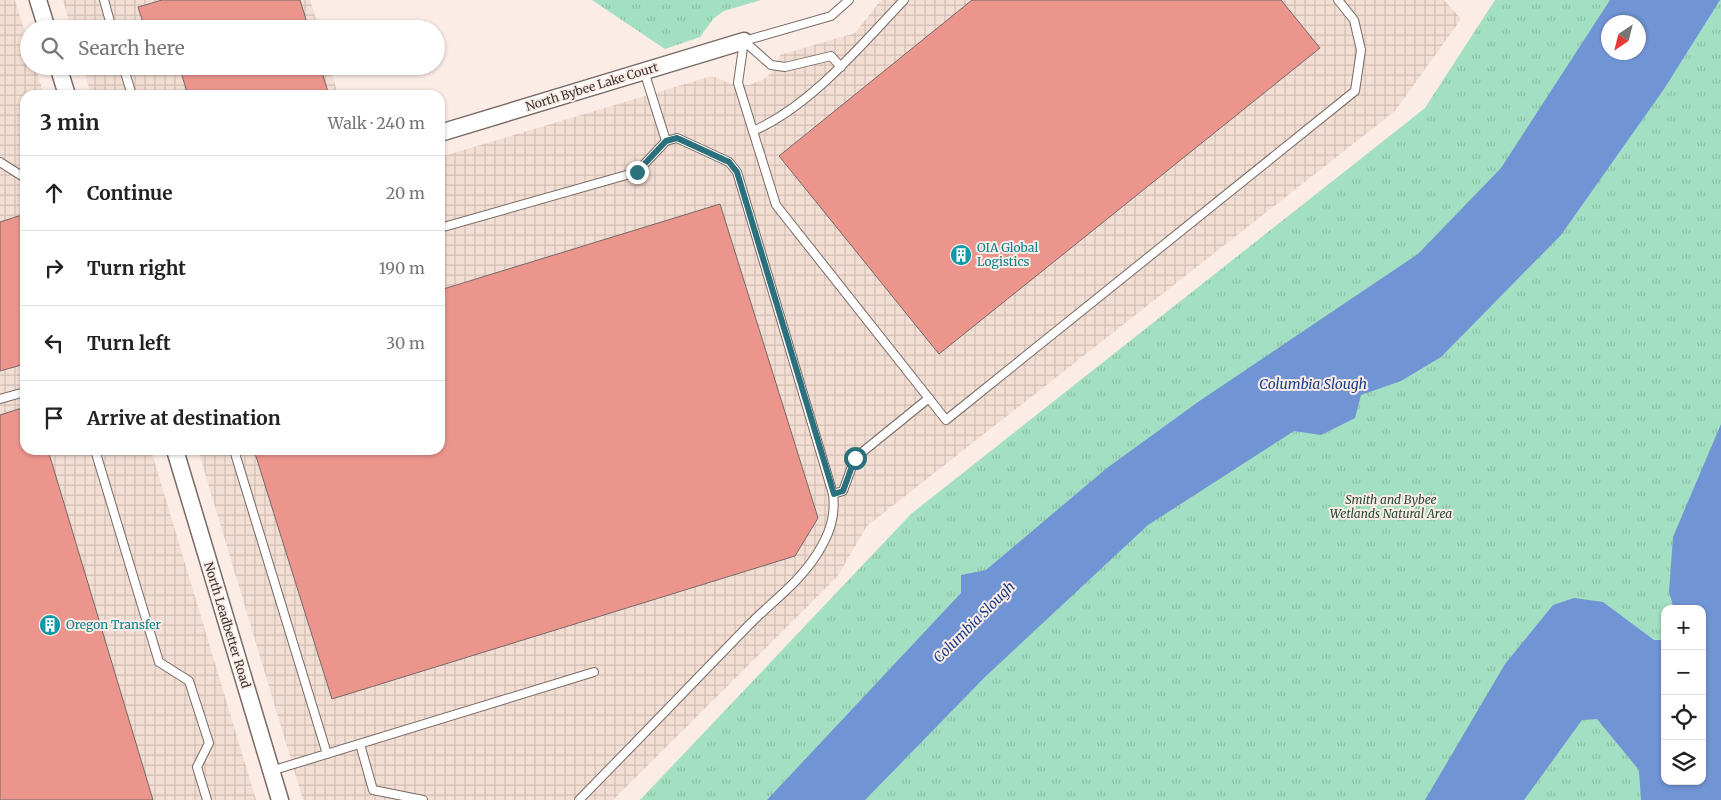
<!DOCTYPE html>
<html lang="en">
<head>
<meta charset="utf-8">
<style>
	:root { --surface:#fff; --page:#f6f6f6; --text:#222; --muted:#767676; --line:#e0e0e0 }
	body { margin:0; font-family:Merriweather,serif; background:var(--page); color:var(--text) }
	.controls { position:absolute; right:15px; bottom:15px; display:grid; overflow:hidden; border-radius:10px; box-shadow:0 1px 4px #0004 }
	.controls button { width:45px; height:45px; display:grid; place-items:center; padding:0; border:0; border-bottom:1px solid var(--line); background:var(--surface); color:var(--text); font:25px sans-serif }
	.compass { position:absolute; left:1601px; top:15px; width:45px; height:45px; border-radius:50%; background:var(--surface); box-shadow:0 1px 4px #0004; rotate:215deg }
	.stop { position:absolute; width:15px; height:15px; margin:-11px; border:4px solid #2a717d; border-radius:50%; background:#fff }
	.stop.end { background:#2a717d; border-color:#fff; box-shadow:0 1px 5px #0008 }
	.list { margin:0; padding:0; list-style:none }
	h2 { display:flex; justify-content:space-between; align-items:center; height:65px; margin:0; padding:0 20px; font-size:21px }
	h2 small { font-size:16px; font-weight:400; color:var(--muted) }
	.list li { display:grid; grid-template-columns:32px 1fr auto; gap:15px; align-items:center; box-sizing:border-box; height:75px; padding:0 20px; border-top:1px solid var(--line) }
	.list b { display:block; font-size:19px; white-space:nowrap }
	.list em { font-size:16px; font-style:normal; color:var(--muted) }
	.icon { flex:none; width:28px; height:28px; fill:none; stroke:currentColor; stroke-width:2; stroke-linecap:round; stroke-linejoin:round }
	.map { position:relative; flex:none; width:1721px; height:800px; overflow:hidden }
	.search { position:absolute; background:var(--surface); box-shadow:0 1px 4px #0004; left:20px; top:20px; width:425px; height:55px; display:flex; align-items:center; gap:12px; box-sizing:border-box; padding:0 18px; border-radius:28px; color:var(--muted); font-size:19px }
	.panel { position:absolute; background:var(--surface); box-shadow:0 1px 4px #0004; left:20px; top:90px; width:425px; height:365px; border-radius:15px }
	.map>svg:first-child { display:block }
	.industrial { fill:url(#industrial-grid) }
	.park { fill:url(#park-tufts); fill-rule:evenodd }
	.water { fill:#7194d5; fill-rule:evenodd }
	.building { fill:#eb958d; stroke:#776867 }
	.lines { fill:none; stroke-linecap:round; stroke-linejoin:round }
	.service-casing { stroke:#786b66; stroke-width:10 }
	.minor-casing { stroke:#786b66; stroke-width:19 }
	.service { stroke:#fff; stroke-width:8 }
	.minor { stroke:#fff; stroke-width:16 }
	.route { stroke:#2a717d; stroke-width:6 }
	.labels { text-anchor:middle; stroke-width:4; stroke-linejoin:round; paint-order:stroke }
	.street-label { font-size:12px; fill:#3a3432; stroke:#fbece6 }
	.culture-label { font-size:12px; fill:#0d838f; stroke:#fbece6; text-anchor:start }
	.park-label { font-size:12px; font-style:italic; fill:#224939; stroke:#fbece6 }
	.water-label { font-size:14px; font-style:italic; fill:#183e8a; stroke:#fbece6 }
</style>
</head>
<body>
<div class="map">
<svg width="1721" height="800" viewBox="0 0 1721 800">
	<defs>
		<pattern id="industrial-grid" width="8" height="8" patternUnits="userSpaceOnUse" patternTransform="scale(1.25)"><rect width="8" height="8" fill="#f3ded4"/><path d="M0 4h8M4 0v8" fill="none" stroke="#d1bfb6"/></pattern>
		<pattern id="park-tufts" width="24" height="20" patternUnits="userSpaceOnUse" patternTransform="scale(1.25)"><rect width="24" height="20" fill="#a2dfc3"/><path d="M3 7l-1-3M5 7V3M7 7l1-3M15 17l-1-3M17 17v-4M19 17l1-3" fill="none" stroke="#8cc0a8"/></pattern>
	</defs>
	<rect width="100%" height="100%" fill="#fbece6"/>
	<g class="industrial">
		<path d="M0,0H15L29,46V66H35L44,95H25V450H151L256,800H0Z"/>
		<path d="M63,0H310L319,29H71Z"/>
		<path d="M881,0H1444L1461,19L1395,111L867,526L837,577L613,800H303L198,450H440V157L712,76L732,84L749,85L764,79L772,72L780,55L855,33Z"/>
		<path d="M83,66H330L338,95H91Z"/>
	</g>
	<g class="park">
		<path d="M592,0H761L724,11L714,18L700,37L665,49Z"/>
		<path d="M1495,0H1721V800H640L911,514L1425,108ZM1608,22H1638V52H1608ZM1665,609H1702V781H1665Z"/>
	</g>
	<g class="water">
		<path d="M1610,0H1720L1664,89L1561,235L1441,357L1401,381L1361,395L1355,418L1321,435L1294,431L1148,525L985,677L865,800H767L961,593V575L986,570L1107,468L1198,402L1418,254L1501,168ZM1608,22H1638V52H1608Z"/>
		<path d="M1721,424V800H1641L1639,770L1597,719L1582,720L1524,800H1425L1505,664L1553,605L1574,598L1603,602L1654,640H1665V781H1702V609H1674L1669,592L1673,537Z"/>
	</g>
	<g class="building">
		<path d="M162,0H300L309,29H145L138,7Z"/>
		<path d="M972,0H1281L1320,48L939,354L779,156Z"/>
		<path d="M179,66H320L329,95H188Z"/>
		<path d="M720,204L818,518L795,556L332,699L254,450H440V290Z"/>
		<path d="M25,214V364L0,371V222Z"/>
		<path d="M25,407V450H48L153,800H0V415Z"/>
	</g>
	<g class="lines">
		<g class="service-casing">
			<g id="service">
				<path d="M104,0L112,29"/>
				<path d="M744,41L738,83L776,205L946,420L1355,91L1361,50L1354,20L1338,0"/>
				<path d="M744,41L831,16L849,0"/>
				<path d="M744,41L771,65L785,67L831,56L841,67"/>
				<path d="M123,66L132,95"/>
				<path d="M644,71L666,141"/>
				<path d="M753,131C811,106 861,45 904,0"/>
				<path d="M0,162L25,178"/>
				<path d="M440,228L637,172L666,141L677,138L729,162L737,172L833,494C836,517 829,535 817,554C798,584 770,603 746,628C690,686 635,743 579,800"/>
				<path d="M0,399L25,392"/>
				<path d="M95,450L159,662L189,681L209,743L197,767L207,800"/>
				<path d="M234,450L327,754"/>
				<path d="M833,494L843,491L855,458L929,398"/>
				<path d="M360,744L373,790L423,800"/>
				<path d="M271,771L594,672"/>
			</g>
		</g>
		<g class="minor-casing">
			<g id="minor">
				<path d="M38,0L47,29"/>
				<path d="M58,66L67,95"/>
				<path d="M440,133L744,41"/>
				<path d="M175,450L280,800"/>
			</g>
		</g>
		<use href="#service" class="service"/>
		<use href="#minor" class="minor"/>
	</g>
	<g class="lines">
		<path class="route" d="M637,172L666,141L677,138L729,162L737,172L834,494L843,491L855,458"/>
	</g>
	<defs>
		<g id="building-disc" transform="scale(1.125)"><circle r="9.5" fill="#0f9aa8" stroke="#fbece6"/><path d="M-4-6H4V6H1V3H-1V6H-4ZM-2.5-4.3h1.7v1.8h-1.7ZM.8-4.3h1.7v1.8H.8ZM-2.5-1h1.7V.8h-1.7ZM.8-1h1.7V.8H.8Z" fill="#fff"/></g>
	</defs>
	<g fill-rule="evenodd">
		<use href="#building-disc" x="961" y="255"/>
		<use href="#building-disc" x="50" y="625"/>
	</g>
	<g class="labels">
		<g class="street-label">
			<text transform="translate(592 87) rotate(-17)" y="4">North Bybee Lake Court</text>
			<text transform="translate(227 625) rotate(73)" y="4">North Leadbetter Road</text>
		</g>
		<g class="culture-label">
			<text x="977" y="252">OIA Global<tspan x="977" dy="14">Logistics</tspan></text>
			<text x="66" y="629">Oregon Transfer</text>
		</g>
		<g class="park-label">
			<text x="1391" y="504">Smith and Bybee<tspan x="1391" dy="14">Wetlands Natural Area</tspan></text>
		</g>
		<g class="water-label">
			<text x="1313" y="389">Columbia Slough</text>
			<text transform="translate(974 622) rotate(-45)" y="5">Columbia Slough</text>
		</g>
	</g>
</svg>
<div class="controls">
<button>+</button>
<button>−</button>
<button><svg class="icon" aria-label="locate" viewBox="0 0 24 24"><circle cx="12" cy="12" r="6"/><path d="M12 2v4M12 18v4M2 12h4M18 12h4"/></svg></button>
<button><svg class="icon" aria-label="layers" viewBox="0 0 24 24"><path d="M12 4l9 5-9 5-9-5zM3 14l9 5 9-5"/></svg></button>
</div>
<svg class="compass" viewBox="-18 -18 36 36"><path d="M0-13l5 13h-10z" fill="#e53935"/><path d="M0 13l5-13h-10z" fill="#767676"/></svg>
<div class="stop" style="left:855px;top:458px"></div>
<div class="stop end" style="left:637px;top:172px"></div>
<div class="search"><svg class="icon" aria-label="search" viewBox="0 0 24 24"><circle cx="10" cy="10" r="6"/><path d="M15 15l6 6"/></svg>Search here</div>
<section class="panel">
<h2>3 min<small>Walk · 240 m</small></h2>
<ul class="list">
<li><svg class="icon" aria-label="ahead" viewBox="0 0 24 24"><path d="M12 20V5M6 11l6-6 6 6"/></svg><div><b>Continue</b></div><em>20 m</em></li>
<li><svg class="icon" aria-label="right" viewBox="0 0 24 24"><path d="M7 20v-9h11M14 6l5 5-5 5"/></svg><div><b>Turn right</b></div><em>190 m</em></li>
<li><svg class="icon" aria-label="left" viewBox="0 0 24 24"><path d="M17 20v-9H6M10 6l-5 5 5 5"/></svg><div><b>Turn left</b></div><em>30 m</em></li>
<li><svg class="icon" aria-label="arrive" viewBox="0 0 24 24"><path d="M6 21V4h12l-3 4 3 4H6"/></svg><div><b>Arrive at destination</b></div></li>
</ul>
</section>
</div>
</body>
</html>
